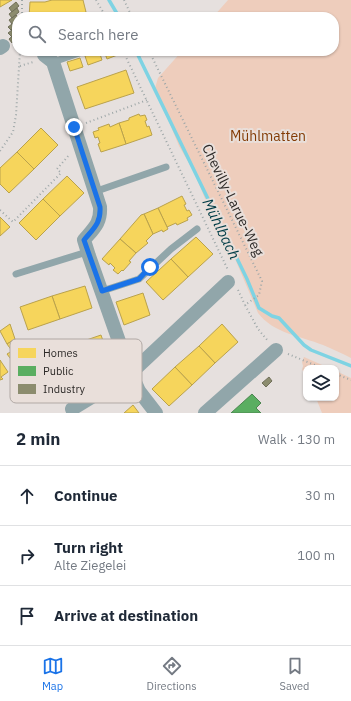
<!DOCTYPE html>
<html lang="en">
<head>
<meta charset="utf-8">
<style>
	:root { --surface:#fff; --page:#f6f6f7; --text:#1f2937; --muted:#747a83; --line:#e0e1e3; --accent:#1a73e8 }
	body { margin:0; font-family:"IBM Plex Sans",sans-serif; background:var(--page); color:var(--text) }
	.controls { position:absolute; right:12px; bottom:12px; display:grid; overflow:hidden; border-radius:8px; box-shadow:0 1px 3px #0004 }
	.controls button { width:36px; height:36px; display:grid; place-items:center; padding:0; border:0; border-bottom:1px solid var(--line); background:var(--surface); color:var(--text); font:20px sans-serif }
	.stop { position:absolute; width:12px; height:12px; margin:-9px; border:3px solid #1a73e8; border-radius:50%; background:#fff }
	.stop.end { background:#1a73e8; border-color:#fff; box-shadow:0 1px 4px #0008 }
	.list { margin:0; padding:0; list-style:none }
	h2 { display:flex; justify-content:space-between; align-items:center; height:52px; margin:0; padding:0 16px; font-size:17px }
	h2 small { font-size:13px; font-weight:400; color:var(--muted) }
	.list li { display:grid; grid-template-columns:26px 1fr auto; gap:12px; align-items:center; box-sizing:border-box; height:60px; padding:0 16px; border-top:1px solid var(--line) }
	.list b { display:block; font-size:15px; white-space:nowrap }
	.list p { margin:0; font-size:13px; white-space:nowrap; color:var(--muted) }
	.list em { font-size:13px; font-style:normal; color:var(--muted) }
	.icon { flex:none; width:22px; height:22px; fill:none; stroke:currentColor; stroke-width:2; stroke-linecap:round; stroke-linejoin:round }
	.map { position:relative; flex:none; width:351px; height:413px; overflow:hidden }
	.search { position:absolute; background:var(--surface); box-shadow:0 1px 3px #0004; left:12px; right:12px; top:12px; height:44px; display:flex; align-items:center; gap:10px; box-sizing:border-box; padding:0 14px; border-radius:16px; color:var(--muted); font-size:15px }
	.sheet { height:232px; background:var(--surface) }
	nav { display:flex; justify-content:space-around; align-items:center; box-sizing:border-box; height:56px; border-top:1px solid var(--line); background:var(--surface); font-size:11px; color:var(--muted) }
	nav a { display:grid; justify-items:center; gap:2px }
	nav .on { color:var(--accent) }
	.map>svg:first-child { display:block }
	.green { fill:#eecdbc }
	.homes { fill:#f6d55c; stroke:#baa24c }
	.public { fill:#5aae61; stroke:#4c8650 }
	.industry { fill:#8c8c6e; stroke:#706f59 }
	.lines { fill:none; stroke-linecap:round; stroke-linejoin:round }
	.stream { stroke:#7ed3e3; stroke-width:3.5 }
	.path { stroke:#9ea7a8; stroke-width:2; stroke-dasharray:1 3; stroke-linecap:butt }
	.lane { stroke:#91a6aa; stroke-width:7 }
	.street { stroke:#91a6aa; stroke-width:14 }
	.route { stroke:#1a73e8; stroke-width:5 }
	.labels { text-anchor:middle; stroke-width:4; stroke-linejoin:round; paint-order:stroke }
	.park-label { font-size:14px; fill:#833b05; stroke:#e9dfda }
	.street-label { font-size:14px; fill:#2d2a28; stroke:#e9dfda }
	.water-label { font-size:15px; font-style:italic; fill:#013d47; stroke:#e9dfda }
	.key { fill:#e9dfda; stroke:#b1a9a5; stroke-width:1 }
	.key-label { font-size:11px; fill:#2d2a28 }
</style>
</head>
<body>
<div class="map">
<svg width="351" height="413" viewBox="0 0 351 413">
	<rect width="100%" height="100%" fill="#e6e0de"/>
	<g class="green">
		<path d="M228,0H351V358C342,353 332,349 323,345C300,336 273,333 258,313L227,240L211,213L193,170L179,146L155,88L158,78L182,51H334V17H213Z"/>
		<path d="M304,357L329,368H306V373L302,370L303,366L302,362Z"/>
		<path d="M336,371L351,378V413H322L316,398H336Z"/>
	</g>
	<g class="homes">
		<path d="M0,0H12L0,7Z"/>
		<path d="M52,0H83L86,12L73,17H29L30,2H45Z"/>
		<path d="M99,51L102,60L88,65L85,56Z"/>
		<path d="M104,51H119L120,54L107,59Z"/>
		<path d="M80,58L83,67L70,71L67,62Z"/>
		<path d="M126,70L134,93L85,109L77,87Z"/>
		<path d="M139,114L140,116L145,115L147,120L145,121L147,127L149,126L152,135L126,144L119,123L129,120V118Z"/>
		<path d="M119,123L126,144L101,152L98,144L100,143L98,137L95,138L93,132L99,130L98,128L109,124L110,127Z"/>
		<path d="M41,128L58,145L34,169L17,152Z"/>
		<path d="M17,152L34,169L9,193L0,184V168Z"/>
		<path d="M67,176L84,193L60,216L43,199Z"/>
		<path d="M182,196L186,204L184,205L187,211L189,210L192,215L187,218L188,220L177,225L176,223L167,227L158,208Z"/>
		<path d="M43,199L60,216L36,240L19,223Z"/>
		<path d="M158,208L168,229L163,232L162,230L153,234L144,214Z"/>
		<path d="M144,214L153,234L146,241L148,243L136,253L120,239L141,215Z"/>
		<path d="M0,217L10,227L0,236Z"/>
		<path d="M196,237L213,254L188,277L171,259Z"/>
		<path d="M120,239L136,253L129,261L131,262L123,271L122,270L118,274L113,270L115,268L110,263L109,265L102,259Z"/>
		<path d="M171,259L188,277L163,300L146,282Z"/>
		<path d="M85,286L92,308L60,319L52,296Z"/>
		<path d="M143,293L150,315L124,325L116,302Z"/>
		<path d="M52,296L60,319L28,330L20,307Z"/>
		<path d="M10,324L15,339L7,344L0,331Z"/>
		<path d="M222,324L238,342L215,363L199,346Z"/>
		<path d="M101,335L109,358L77,369L69,346Z"/>
		<path d="M15,339L24,352L16,357L18,359L13,362L7,354L12,351L7,344Z"/>
		<path d="M199,346L215,363L192,385L175,367Z"/>
		<path d="M0,360L8,372L1,377L3,379L0,380Z"/>
		<path d="M175,367L192,385L169,406L152,389Z"/>
		<path d="M133,405L139,413H124Z"/>
	</g>
	<path class="public" d="M252,394L261,403L256,408L261,413H231Z"/>
	<g class="industry">
		<path d="M16,2L19,6L12,12L9,8Z"/>
		<path d="M17,8L19,12L12,18L9,14Z"/>
		<path d="M16,15L18,17L17,20L12,24L9,20Z"/>
		<path d="M16,21L17,26L11,30L8,27Z"/>
		<path d="M16,27L17,32L12,37L8,33Z"/>
		<path d="M16,33L17,38L12,43L9,39Z"/>
		<path d="M269,377L272,381L266,387L262,383Z"/>
	</g>
	<g class="lines">
		<g class="stream">
			<path d="M109,0L119,17"/>
			<path d="M136,51L247,279L259,308L272,316L279,318L304,345L311,350L351,366"/>
		</g>
		<g class="path">
			<path d="M96,0L106,17"/>
			<path d="M124,0L132,17"/>
			<path d="M22,17V0"/>
			<path d="M123,51L228,270"/>
			<path d="M149,51L262,281L259,295L245,305L258,329L268,341"/>
			<path d="M20,66L33,62"/>
			<path d="M86,123L147,100"/>
			<path d="M0,151L13,132L16,115L20,51"/>
			<path d="M0,210L13,222L61,173L57,169L69,155"/>
			<path d="M238,290L245,305"/>
			<path d="M288,354L322,368"/>
			<path d="M336,374L351,380"/>
		</g>
		<g class="lane">
			<path d="M53,62L85,51"/>
			<path d="M94,192L166,167"/>
			<path d="M16,274L87,252"/>
			<path d="M102,291L139,279L171,249L197,229"/>
		</g>
		<g class="street">
			<path d="M0,48L3,46"/>
			<path d="M44,55L53,62L100,207C101,223 94,228 84,240L89,256L127,364L139,391L156,413"/>
			<path d="M72,409L131,373L228,282"/>
			<path d="M205,413L276,350"/>
		</g>
	</g>
	<g class="lines">
		<path class="route" d="M74,127L100,207C101,223 94,228 84,240L102,291L139,279L150,267"/>
	</g>
	<g class="labels">
		<g class="park-label">
			<text x="268" y="141">Mühlmatten</text>
		</g>
		<g class="street-label">
			<text transform="translate(233 200) rotate(64)" y="5">Chevilly-Larue-Weg</text>
		</g>
		<g class="water-label">
			<text transform="translate(221 229) rotate(64)" y="5">Mühlbach</text>
		</g>
	</g>
	<rect x="10" y="339" width="132" height="64" rx="6" class="key"/>
	<rect x="18" y="348" width="18" height="10" fill="#f6d55c"/>
	<rect x="18" y="366" width="18" height="10" fill="#5aae61"/>
	<rect x="18" y="384" width="18" height="10" fill="#8c8c6e"/>
	<g class="key-label">
		<text x="43" y="357">Homes</text>
		<text x="43" y="375">Public</text>
		<text x="43" y="393">Industry</text>
	</g>
</svg>
<div class="controls">
<button><svg class="icon" aria-label="layers" viewBox="0 0 24 24"><path d="M12 4l9 5-9 5-9-5zM3 14l9 5 9-5"/></svg></button>
</div>
<div class="stop" style="left:150px;top:267px"></div>
<div class="stop end" style="left:74px;top:127px"></div>
<div class="search"><svg class="icon" aria-label="search" viewBox="0 0 24 24"><circle cx="10" cy="10" r="6"/><path d="M15 15l6 6"/></svg>Search here</div>
</div>
<section class="sheet">
<h2>2 min<small>Walk · 130 m</small></h2>
<ul class="list">
<li><svg class="icon" aria-label="ahead" viewBox="0 0 24 24"><path d="M12 20V5M6 11l6-6 6 6"/></svg><div><b>Continue</b></div><em>30 m</em></li>
<li><svg class="icon" aria-label="right" viewBox="0 0 24 24"><path d="M7 20v-9h11M14 6l5 5-5 5"/></svg><div><b>Turn right</b><p>Alte Ziegelei</p></div><em>100 m</em></li>
<li><svg class="icon" aria-label="arrive" viewBox="0 0 24 24"><path d="M6 21V4h12l-3 4 3 4H6"/></svg><div><b>Arrive at destination</b></div></li>
</ul>
</section>
<nav>
<a class="on"><svg class="icon" aria-label="map" viewBox="0 0 24 24"><path d="M3 6l6-2 6 2 6-2v14l-6 2-6-2-6 2zM9 4v14M15 6v14"/></svg>Map</a>
<a><svg class="icon" aria-label="directions" viewBox="0 0 24 24"><path d="M12 3l9 9-9 9-9-9zM9 14v-3h6M13 9l2 2-2 2"/></svg>Directions</a>
<a><svg class="icon" aria-label="saved" viewBox="0 0 24 24"><path d="M7 4h10v16l-5-4-5 4z"/></svg>Saved</a>
</nav>
</body>
</html>
